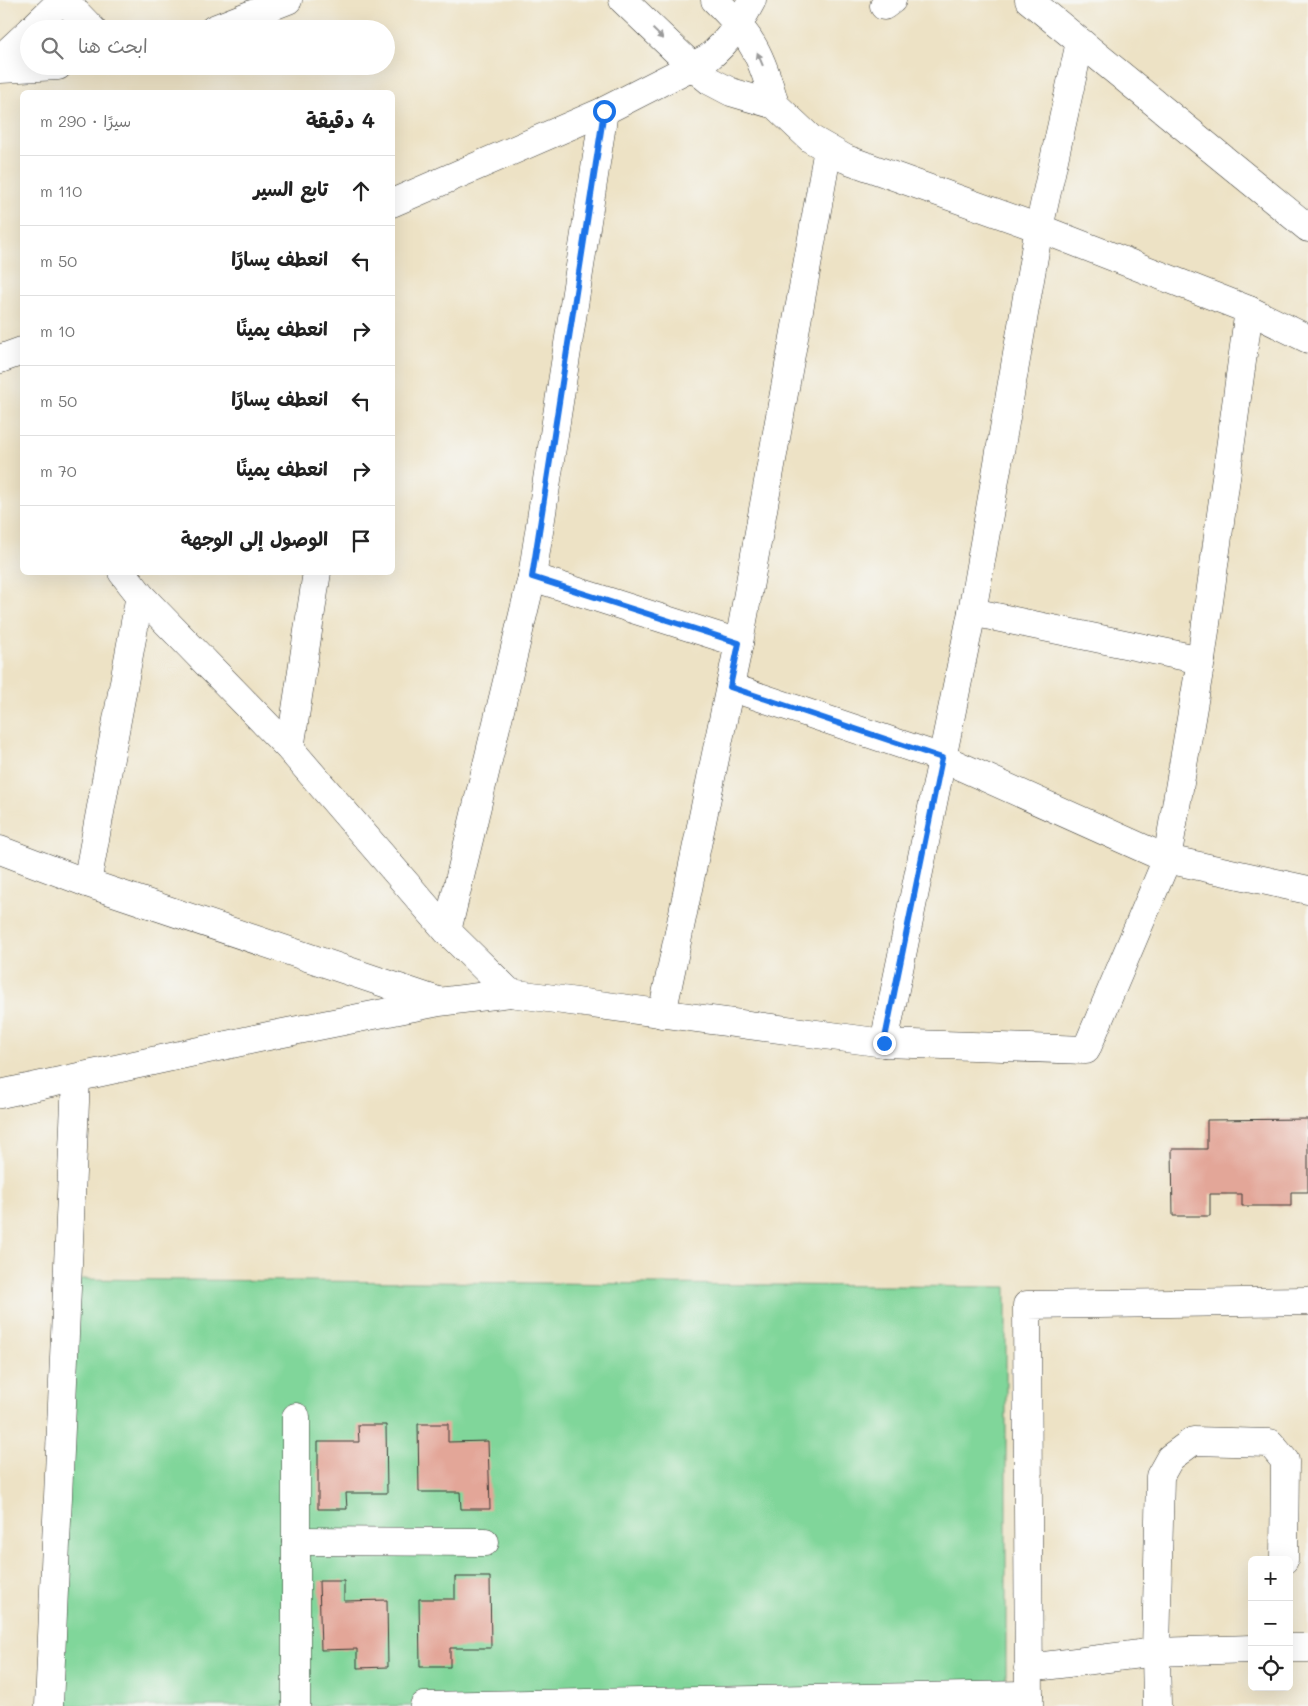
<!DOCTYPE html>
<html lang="ar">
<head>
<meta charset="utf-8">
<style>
	:root { --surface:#fff; --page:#f6f6f6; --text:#222; --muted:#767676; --line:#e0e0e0 }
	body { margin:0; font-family:Mali,"Playpen Sans Arabic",sans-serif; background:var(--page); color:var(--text); direction:rtl }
	.controls { position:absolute; right:15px; bottom:15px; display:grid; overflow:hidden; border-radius:8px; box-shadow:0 5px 20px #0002 }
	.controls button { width:45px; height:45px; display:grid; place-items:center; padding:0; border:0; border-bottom:1px solid var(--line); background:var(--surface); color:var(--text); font:25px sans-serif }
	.stop { position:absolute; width:15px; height:15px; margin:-11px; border:4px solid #1a73e8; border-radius:50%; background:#fff }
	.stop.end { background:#1a73e8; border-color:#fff; box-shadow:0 1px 5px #0008 }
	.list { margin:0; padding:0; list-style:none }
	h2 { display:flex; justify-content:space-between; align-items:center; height:65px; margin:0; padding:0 20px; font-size:21px }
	h2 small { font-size:16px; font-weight:400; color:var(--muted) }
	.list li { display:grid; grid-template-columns:32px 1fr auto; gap:15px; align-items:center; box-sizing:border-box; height:70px; padding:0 20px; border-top:1px solid var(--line) }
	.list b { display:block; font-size:19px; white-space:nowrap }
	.list em { font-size:16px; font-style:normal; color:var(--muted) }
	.icon { flex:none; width:28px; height:28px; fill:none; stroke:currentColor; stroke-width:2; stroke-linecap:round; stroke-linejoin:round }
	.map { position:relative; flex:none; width:1308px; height:1706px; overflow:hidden; direction:ltr }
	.search { position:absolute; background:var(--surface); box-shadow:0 5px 20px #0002; left:20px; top:20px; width:375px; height:55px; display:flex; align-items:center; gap:12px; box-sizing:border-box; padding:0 18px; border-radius:28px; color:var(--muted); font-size:19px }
	.panel { position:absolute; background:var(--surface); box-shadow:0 5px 20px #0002; left:20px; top:90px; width:375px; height:485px; border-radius:8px; direction:rtl }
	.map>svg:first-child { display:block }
	.green { fill:#80d69a; stroke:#4e795b }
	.building { fill:#e3a698 }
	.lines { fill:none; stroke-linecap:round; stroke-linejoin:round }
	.minor-casing { stroke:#3b3a35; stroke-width:29 }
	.minor { stroke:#fff; stroke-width:28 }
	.oneway { fill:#999 }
	.route { stroke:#1a73e8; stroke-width:6 }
</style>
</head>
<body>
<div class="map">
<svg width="1308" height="1706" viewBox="0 0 1308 1706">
	<rect width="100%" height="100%" fill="#f6f6f2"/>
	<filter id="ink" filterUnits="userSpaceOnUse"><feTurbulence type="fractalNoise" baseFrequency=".02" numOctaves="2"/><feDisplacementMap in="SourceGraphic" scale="10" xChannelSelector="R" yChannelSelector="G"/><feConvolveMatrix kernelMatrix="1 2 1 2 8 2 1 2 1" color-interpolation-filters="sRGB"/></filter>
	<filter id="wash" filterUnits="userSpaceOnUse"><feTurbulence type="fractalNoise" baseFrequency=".0096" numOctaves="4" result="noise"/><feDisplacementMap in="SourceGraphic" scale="20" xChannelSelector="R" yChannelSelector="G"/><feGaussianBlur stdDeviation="1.12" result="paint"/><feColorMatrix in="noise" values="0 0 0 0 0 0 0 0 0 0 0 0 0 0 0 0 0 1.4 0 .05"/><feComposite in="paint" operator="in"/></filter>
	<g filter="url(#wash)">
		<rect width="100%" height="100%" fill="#ede2c5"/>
		<path class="green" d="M73,1279L1006,1287V1706H58Z"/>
		<g id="blocks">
			<g class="building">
				<path d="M1308,1119V1192H1291V1206H1242V1194H1210V1216H1173L1172,1149H1207V1120Z"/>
				<path d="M418,1424H448V1442L488,1441L490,1509H461L460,1492H419Z"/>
				<path d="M358,1425H386L387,1493H346L347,1509H318V1442H359Z"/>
				<path d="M455,1577H490L491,1648H450V1667H420L419,1599H455Z"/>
				<path d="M319,1581H344V1601L387,1600L388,1667L357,1668V1649L321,1650Z"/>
			</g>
		</g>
	</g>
	<g filter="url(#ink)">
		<use href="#blocks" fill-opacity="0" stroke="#3b3a35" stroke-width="1"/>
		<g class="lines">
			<g class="minor-casing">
				<g id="minor">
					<path d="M64,0L92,29"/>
					<path d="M623,0L693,67L710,81L731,92L775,105L811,139L846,159L1039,228L1249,310L1308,339"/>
					<path d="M715,0C752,36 762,56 775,105"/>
					<path d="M1029,0L1308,228"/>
					<path d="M884,6L892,0"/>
					<path d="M32,29L62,0"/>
					<path d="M214,29L288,0"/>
					<path d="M0,59L29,32"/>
					<path d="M0,69L58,66"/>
					<path d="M392,203L604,111L708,58C728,42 740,23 752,0"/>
					<path d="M0,359L22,351"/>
					<path d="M122,572L140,595L290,749L447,931L510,993"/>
					<path d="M532,577L739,643"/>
					<path d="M972,612L1201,660"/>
					<path d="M730,687L942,758L1167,859L1308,890"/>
					<path d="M290,749L317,572"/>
					<path d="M0,850L87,883L438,1001"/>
					<path d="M87,883L140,595"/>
					<path d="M447,931L532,577L604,111"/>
					<path d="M662,1014L739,643L828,149"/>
					<path d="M884,1043L972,612L1039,228L1080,42"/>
					<path d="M0,1094L273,1035L439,1002L510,993L884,1043L1086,1050L1167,859L1201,660L1249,310"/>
					<path d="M296,1417V1706"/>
					<path d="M296,1541L485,1542"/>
					<path d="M1289,1648H1308"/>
					<path d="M1028,1668L1156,1652L1252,1649"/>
					<path d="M49,1706L76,1079"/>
					<path d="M424,1706L1029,1695"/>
					<path d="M1029,1706L1027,1305L1308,1301"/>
					<path d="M1157,1706L1156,1652L1160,1476L1170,1458L1193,1441L1270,1443L1285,1461L1284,1560"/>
				</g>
			</g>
			<use href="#minor" class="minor"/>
		</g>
		<defs><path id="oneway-solid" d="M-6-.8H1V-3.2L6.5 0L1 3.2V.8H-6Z" transform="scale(1.25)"/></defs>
		<g class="oneway">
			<use href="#oneway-solid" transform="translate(658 34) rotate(44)"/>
			<use href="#oneway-solid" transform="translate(760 59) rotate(-113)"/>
		</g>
	</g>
	<g class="lines" filter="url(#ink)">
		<path class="route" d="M604,111L532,577L739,643L730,687L942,758L884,1043"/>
	</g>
</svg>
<div class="controls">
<button>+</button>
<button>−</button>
<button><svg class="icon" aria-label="locate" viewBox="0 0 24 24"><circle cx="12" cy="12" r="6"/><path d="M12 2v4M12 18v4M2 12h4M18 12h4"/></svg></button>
</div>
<div class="stop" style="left:604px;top:111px"></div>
<div class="stop end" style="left:884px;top:1043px"></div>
<div class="search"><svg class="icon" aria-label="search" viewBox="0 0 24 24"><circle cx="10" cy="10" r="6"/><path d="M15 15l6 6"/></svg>ابحث هنا</div>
<section class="panel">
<h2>4 دقيقة<small>سيرًا · 290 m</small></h2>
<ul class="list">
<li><svg class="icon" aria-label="ahead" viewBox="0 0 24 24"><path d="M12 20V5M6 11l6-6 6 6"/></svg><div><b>تابع السير</b></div><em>110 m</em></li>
<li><svg class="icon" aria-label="left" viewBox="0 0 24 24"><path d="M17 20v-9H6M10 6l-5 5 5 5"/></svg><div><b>انعطف يسارًا</b></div><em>50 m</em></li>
<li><svg class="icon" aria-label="right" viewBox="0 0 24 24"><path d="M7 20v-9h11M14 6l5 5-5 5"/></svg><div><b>انعطف يمينًا</b></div><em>10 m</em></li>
<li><svg class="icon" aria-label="left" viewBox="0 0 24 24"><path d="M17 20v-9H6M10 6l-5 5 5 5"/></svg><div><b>انعطف يسارًا</b></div><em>50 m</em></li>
<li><svg class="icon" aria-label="right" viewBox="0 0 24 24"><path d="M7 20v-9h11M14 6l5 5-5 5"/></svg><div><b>انعطف يمينًا</b></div><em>70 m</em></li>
<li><svg class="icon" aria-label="arrive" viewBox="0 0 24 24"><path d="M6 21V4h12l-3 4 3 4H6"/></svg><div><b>الوصول إلى الوجهة</b></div></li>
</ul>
</section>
</div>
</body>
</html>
